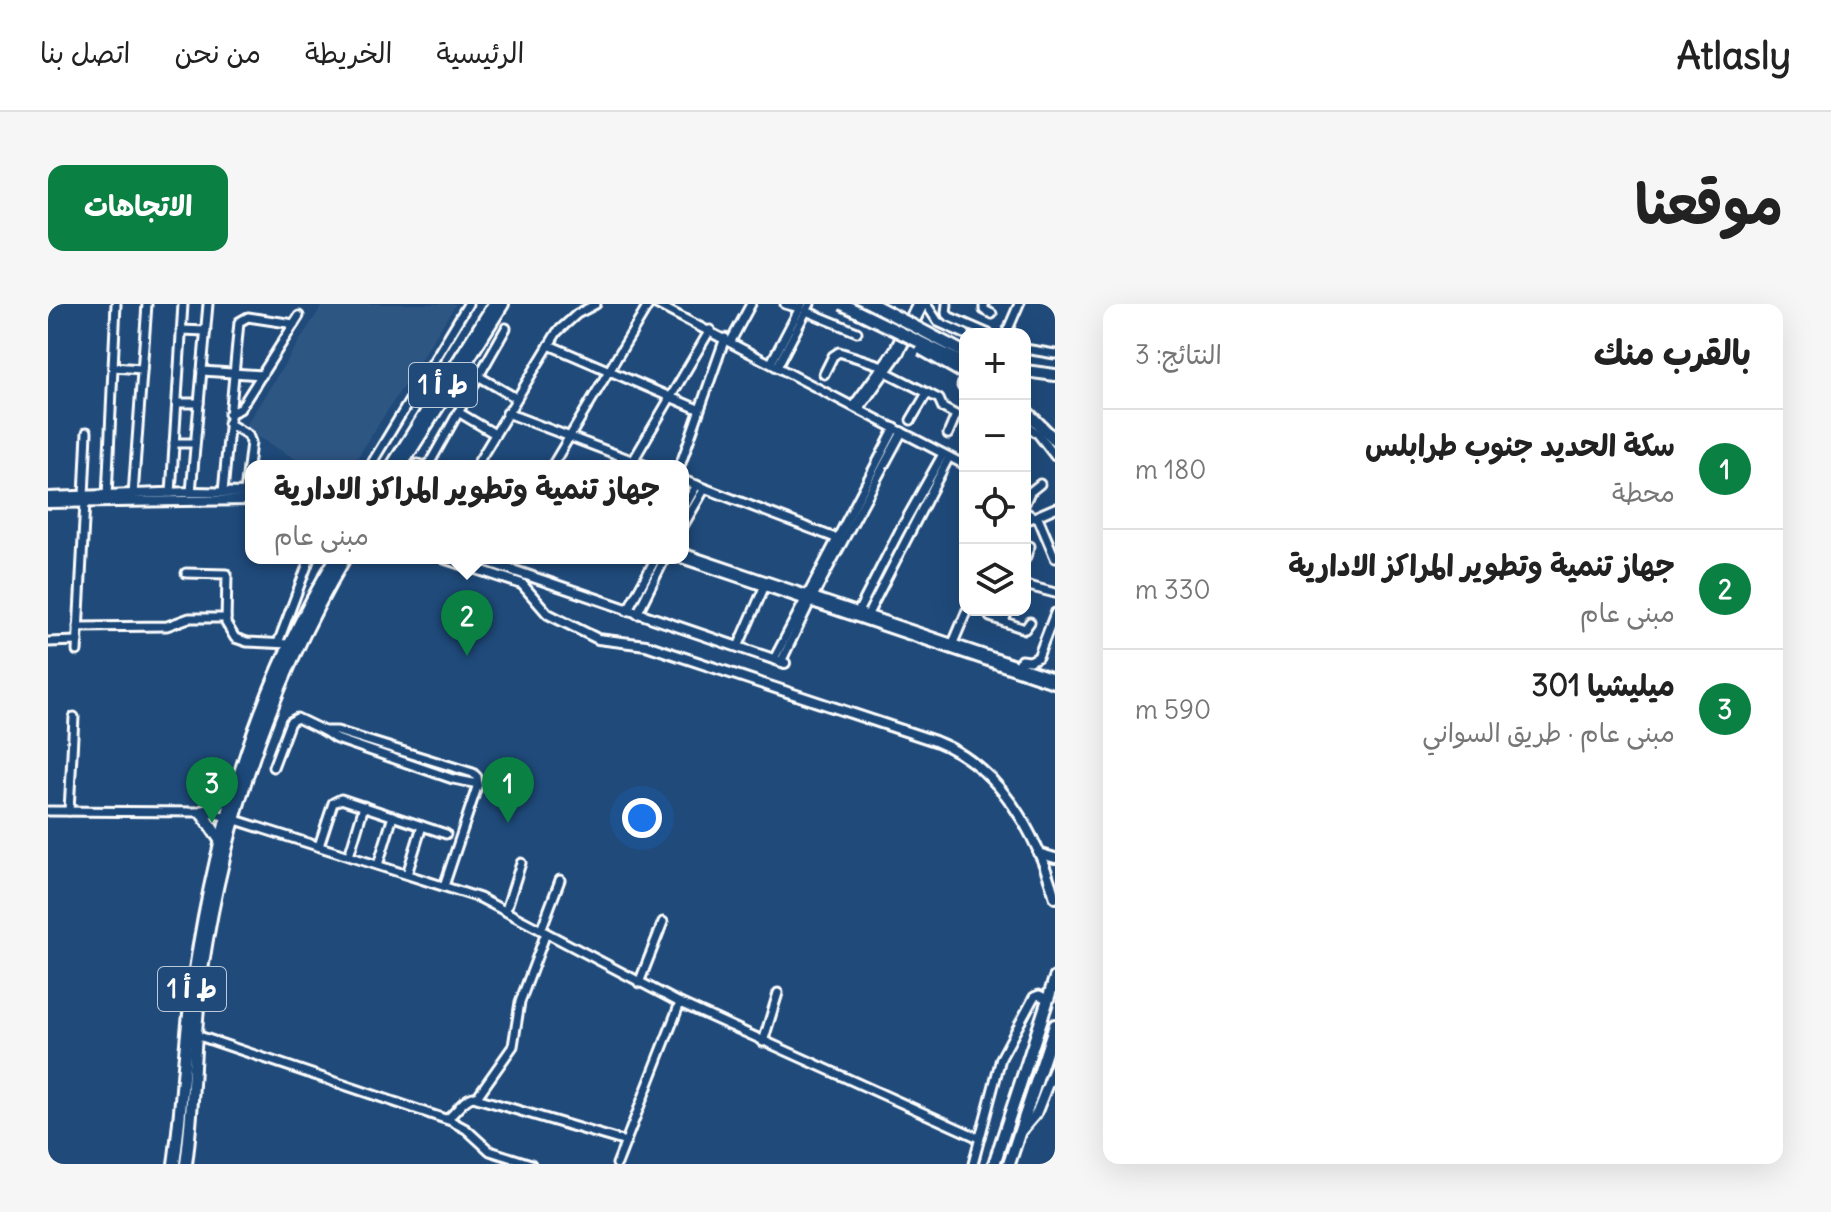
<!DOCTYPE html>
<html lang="ar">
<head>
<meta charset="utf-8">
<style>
	:root { --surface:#fff; --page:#f6f6f6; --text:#222; --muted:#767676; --line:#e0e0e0; --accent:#0b8043 }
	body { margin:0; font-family:Delius,"Playpen Sans Arabic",sans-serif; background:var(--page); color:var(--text); direction:rtl }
	.controls { position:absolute; right:24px; top:24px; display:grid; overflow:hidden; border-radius:16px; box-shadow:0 8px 32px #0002 }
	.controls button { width:72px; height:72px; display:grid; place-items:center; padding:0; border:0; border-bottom:2px solid var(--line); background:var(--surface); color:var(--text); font:40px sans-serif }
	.you { position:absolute; left:594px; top:514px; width:28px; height:28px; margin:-20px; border:6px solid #fff; border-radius:50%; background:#1a73e8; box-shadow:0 0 0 12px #1a73e833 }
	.badge { display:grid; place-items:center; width:52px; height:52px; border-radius:50%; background:var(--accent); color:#fff; font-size:26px; font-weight:700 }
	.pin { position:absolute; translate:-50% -66px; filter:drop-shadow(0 2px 4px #0008) }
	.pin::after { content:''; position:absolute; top:42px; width:28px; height:24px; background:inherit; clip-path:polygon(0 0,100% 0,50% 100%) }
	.popup { position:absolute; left:197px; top:156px; width:444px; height:104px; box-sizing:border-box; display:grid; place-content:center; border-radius:16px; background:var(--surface); filter:drop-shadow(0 2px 6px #0005); font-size:26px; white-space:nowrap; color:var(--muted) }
	.popup b { font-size:30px; color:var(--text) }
	.popup::after { content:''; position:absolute; left:50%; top:100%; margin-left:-16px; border:16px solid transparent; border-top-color:var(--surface) }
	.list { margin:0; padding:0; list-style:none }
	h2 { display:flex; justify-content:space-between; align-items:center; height:104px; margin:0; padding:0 32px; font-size:34px }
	h2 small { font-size:26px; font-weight:400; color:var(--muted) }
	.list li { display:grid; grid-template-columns:52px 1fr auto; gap:24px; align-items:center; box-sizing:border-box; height:120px; padding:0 32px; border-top:2px solid var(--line) }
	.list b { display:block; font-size:30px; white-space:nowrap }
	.list p { margin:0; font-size:26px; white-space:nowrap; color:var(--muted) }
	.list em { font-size:26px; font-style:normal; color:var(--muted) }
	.icon { flex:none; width:44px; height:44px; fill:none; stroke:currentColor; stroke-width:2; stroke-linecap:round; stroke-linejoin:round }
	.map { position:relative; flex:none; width:1007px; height:860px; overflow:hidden; direction:ltr; border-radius:16px }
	header { display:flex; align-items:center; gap:48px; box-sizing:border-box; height:112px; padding:0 40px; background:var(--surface); border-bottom:2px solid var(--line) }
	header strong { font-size:38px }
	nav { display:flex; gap:44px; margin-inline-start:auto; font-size:28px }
	.intro { display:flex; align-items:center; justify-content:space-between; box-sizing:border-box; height:192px; padding:0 48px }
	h1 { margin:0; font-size:56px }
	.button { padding:20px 36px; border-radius:16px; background:var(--accent); color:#fff; font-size:28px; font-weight:700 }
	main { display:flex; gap:48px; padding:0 48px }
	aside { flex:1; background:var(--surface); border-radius:16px; box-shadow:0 8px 32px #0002 }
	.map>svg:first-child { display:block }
	.built { fill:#2e5683 }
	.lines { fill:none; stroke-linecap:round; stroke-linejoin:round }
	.minor-casing { stroke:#fff; stroke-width:13 }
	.major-casing { stroke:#fff; stroke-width:14 }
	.highway-casing { stroke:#fff; stroke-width:16 }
	.minor { stroke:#1f4a7a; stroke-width:7 }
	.major { stroke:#1f4a7a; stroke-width:8 }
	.highway { stroke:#1f4a7a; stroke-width:10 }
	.highway-bridge-casing { stroke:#fff; stroke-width:16; stroke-linecap:butt }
	.highway-bridge { stroke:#1f4a7a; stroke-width:10 }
	.labels { text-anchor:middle; stroke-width:7; stroke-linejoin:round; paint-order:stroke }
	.shield { fill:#1f4a7a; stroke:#bcc9d7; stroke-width:2 }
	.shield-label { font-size:26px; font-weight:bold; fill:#fff }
</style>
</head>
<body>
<header>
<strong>Atlasly</strong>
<nav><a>الرئيسية</a><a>الخريطة</a><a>من نحن</a><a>اتصل بنا</a></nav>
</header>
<div class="intro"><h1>موقعنا</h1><a class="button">الاتجاهات</a></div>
<main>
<aside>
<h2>بالقرب منك<small>النتائج: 3</small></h2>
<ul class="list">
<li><span class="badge">1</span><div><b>سكة الحديد جنوب طرابلس</b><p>محطة</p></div><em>180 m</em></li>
<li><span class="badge">2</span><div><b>جهاز تنمية وتطوير المراكز الادارية</b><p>مبنى عام</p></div><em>330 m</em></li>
<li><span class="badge">3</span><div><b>ميليشيا 301</b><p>مبنى عام · طريق السواني</p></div><em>590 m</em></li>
</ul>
</aside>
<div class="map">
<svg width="1007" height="860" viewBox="0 0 1007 860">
	<rect width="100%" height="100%" fill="#1f4a7a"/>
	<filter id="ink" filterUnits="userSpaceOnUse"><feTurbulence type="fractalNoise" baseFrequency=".0125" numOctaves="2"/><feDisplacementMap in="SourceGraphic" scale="16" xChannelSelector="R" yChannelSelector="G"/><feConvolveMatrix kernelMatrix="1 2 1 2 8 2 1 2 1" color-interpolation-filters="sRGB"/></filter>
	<g filter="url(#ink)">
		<path class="built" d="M275,0H408L304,162H259L199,126L198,121Z"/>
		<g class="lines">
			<g class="minor-casing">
				<g id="minor">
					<path d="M608,0L917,161"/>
					<path d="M737,0L752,4"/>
					<path d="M878,0L890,18L917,30"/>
					<path d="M899,0L898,9L902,13L941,30"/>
					<path d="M936,0V6L944,10"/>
					<path d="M758,7L809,28"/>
					<path d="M133,26L158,27"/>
					<path d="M958,30L971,0"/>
					<path d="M683,37L703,0"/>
					<path d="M501,41L650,105"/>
					<path d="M977,45L1007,50"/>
					<path d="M723,59L754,0"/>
					<path d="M65,63L94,65"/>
					<path d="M729,63L762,0"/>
					<path d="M154,67L214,71"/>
					<path d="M838,68L891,95L895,104L908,111L900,130"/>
					<path d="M776,70L785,52L791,48L835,62"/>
					<path d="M430,72L468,94"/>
					<path d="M917,73L914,82L917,86"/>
					<path d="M129,99H151"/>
					<path d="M805,102L846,46L869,0"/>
					<path d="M811,105L851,49L876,0"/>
					<path d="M410,108L447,130"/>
					<path d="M459,109L599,162"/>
					<path d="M181,110L192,105L251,12"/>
					<path d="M863,116L879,89"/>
					<path d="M180,119L200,131L203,138L197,189"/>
					<path d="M977,120L990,130L1007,152"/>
					<path d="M126,139H147"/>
					<path d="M322,162L420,0"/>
					<path d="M368,162L370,160L379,162"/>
					<path d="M380,162L458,24"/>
					<path d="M428,162L509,28L529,10L548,0"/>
					<path d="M504,162L601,0"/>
					<path d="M582,162L662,26"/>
					<path d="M632,162L677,34"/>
					<path d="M635,176L790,235"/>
					<path d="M143,188L160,0"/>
					<path d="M175,188L191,18L200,13L246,20"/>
					<path d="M123,189L135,0"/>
					<path d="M85,191L99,0"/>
					<path d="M36,192L39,128"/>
					<path d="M59,192L68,0"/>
					<path d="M977,199L982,188L992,180"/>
					<path d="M635,205L649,181"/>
					<path d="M977,208L991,216L1007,254"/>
					<path d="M977,217L1007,204"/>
					<path d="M635,222L657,184"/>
					<path d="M635,249L1007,374"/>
					<path d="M632,254L1007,380"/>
					<path d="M977,255L982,242"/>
					<path d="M138,269L179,270L178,319L187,334L199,338L241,340"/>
					<path d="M977,281L1007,289"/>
					<path d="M579,307L608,254"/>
					<path d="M589,310L617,254"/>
					<path d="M809,310L851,228L895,150"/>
					<path d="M942,313L977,325L982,318"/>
					<path d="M818,314L901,153"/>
					<path d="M956,318L960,306"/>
					<path d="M30,323L119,322L141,314H178"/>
					<path d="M0,338L30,337"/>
					<path d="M230,339L262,254"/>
					<path d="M690,343L718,279"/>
					<path d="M903,344L919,306"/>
					<path d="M29,347L37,198"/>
					<path d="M726,355L847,124"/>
					<path d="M733,358L762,298L854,128"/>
					<path d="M969,365L973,356L982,357L990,353L1007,309"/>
					<path d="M276,427H289L425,469L429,473L430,480L396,582"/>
					<path d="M225,463L242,418L249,414L276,427L286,434L405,475L430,480"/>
					<path d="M0,507L153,508L172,511L432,594L632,699L931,834"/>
					<path d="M21,507L26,413"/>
					<path d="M271,542L285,499L293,495L398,530"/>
					<path d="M301,552L316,502"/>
					<path d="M330,561L345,512"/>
					<path d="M359,570L374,522"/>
					<path d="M458,606L473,559"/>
					<path d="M493,626L512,576"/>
					<path d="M591,679L615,618"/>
					<path d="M148,731L403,817L418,825L442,847L483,860"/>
					<path d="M715,738L730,689"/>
					<path d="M429,793L465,742L472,698L498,629"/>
					<path d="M399,815C408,809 415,795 425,793L578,838"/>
					<path d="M569,860L632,699"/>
					<path d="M925,860L953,754L986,693L991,691L999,695"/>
				</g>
			</g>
			<g class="major-casing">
				<g id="major">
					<path d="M0,193L143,188L203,189"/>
					<path d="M0,199L203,196"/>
					<path d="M395,254L474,280L500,310L550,335L598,341L887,437C952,462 989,530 1007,594"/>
					<path d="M429,254L737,359"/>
					<path d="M990,549L1007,554"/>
					<path d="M971,830L988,810L1007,762"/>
				</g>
			</g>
			<g class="highway-casing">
				<g id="highway">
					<path d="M977,67L1007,71"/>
					<path d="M977,106L1007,136"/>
					<path d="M344,162L446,0"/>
					<path d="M353,162L455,0"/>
					<path d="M172,536L153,508L168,503L182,491"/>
					<path d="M126,860C135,798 136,734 146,672C168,525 210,381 288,254"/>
					<path d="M138,860C147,796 145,730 154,666C176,520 222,381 297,254"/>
					<path d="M946,860L1007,674"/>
					<path d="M961,860L1007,721"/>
				</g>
			</g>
			<use href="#minor" class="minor"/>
			<use href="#major" class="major"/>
			<use href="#highway" class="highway"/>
			<g class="highway-bridge-casing">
				<g id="highway-bridge">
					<path d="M794,0L917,60"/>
					<path d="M824,0L917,49"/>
					<path d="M873,45L917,70"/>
				</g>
			</g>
			<use href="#highway-bridge" class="highway-bridge"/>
		</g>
	</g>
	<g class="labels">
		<g class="shield">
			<rect x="361" y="59" width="68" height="44" rx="6"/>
			<rect x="110" y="663" width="68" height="44" rx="6"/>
		</g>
		<g class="shield-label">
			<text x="395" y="90">ط أ 1</text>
			<text x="144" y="694">ط أ 1</text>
		</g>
	</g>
</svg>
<div class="controls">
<button>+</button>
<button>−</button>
<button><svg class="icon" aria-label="locate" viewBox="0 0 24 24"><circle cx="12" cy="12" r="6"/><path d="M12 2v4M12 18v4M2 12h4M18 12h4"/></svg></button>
<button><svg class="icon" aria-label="layers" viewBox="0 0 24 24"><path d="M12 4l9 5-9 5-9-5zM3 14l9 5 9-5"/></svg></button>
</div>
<div class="you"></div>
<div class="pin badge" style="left:460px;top:519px">1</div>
<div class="pin badge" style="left:419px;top:352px">2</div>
<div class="popup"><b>جهاز تنمية وتطوير المراكز الادارية</b>مبنى عام</div>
<div class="pin badge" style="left:164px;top:519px">3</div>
</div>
</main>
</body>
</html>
